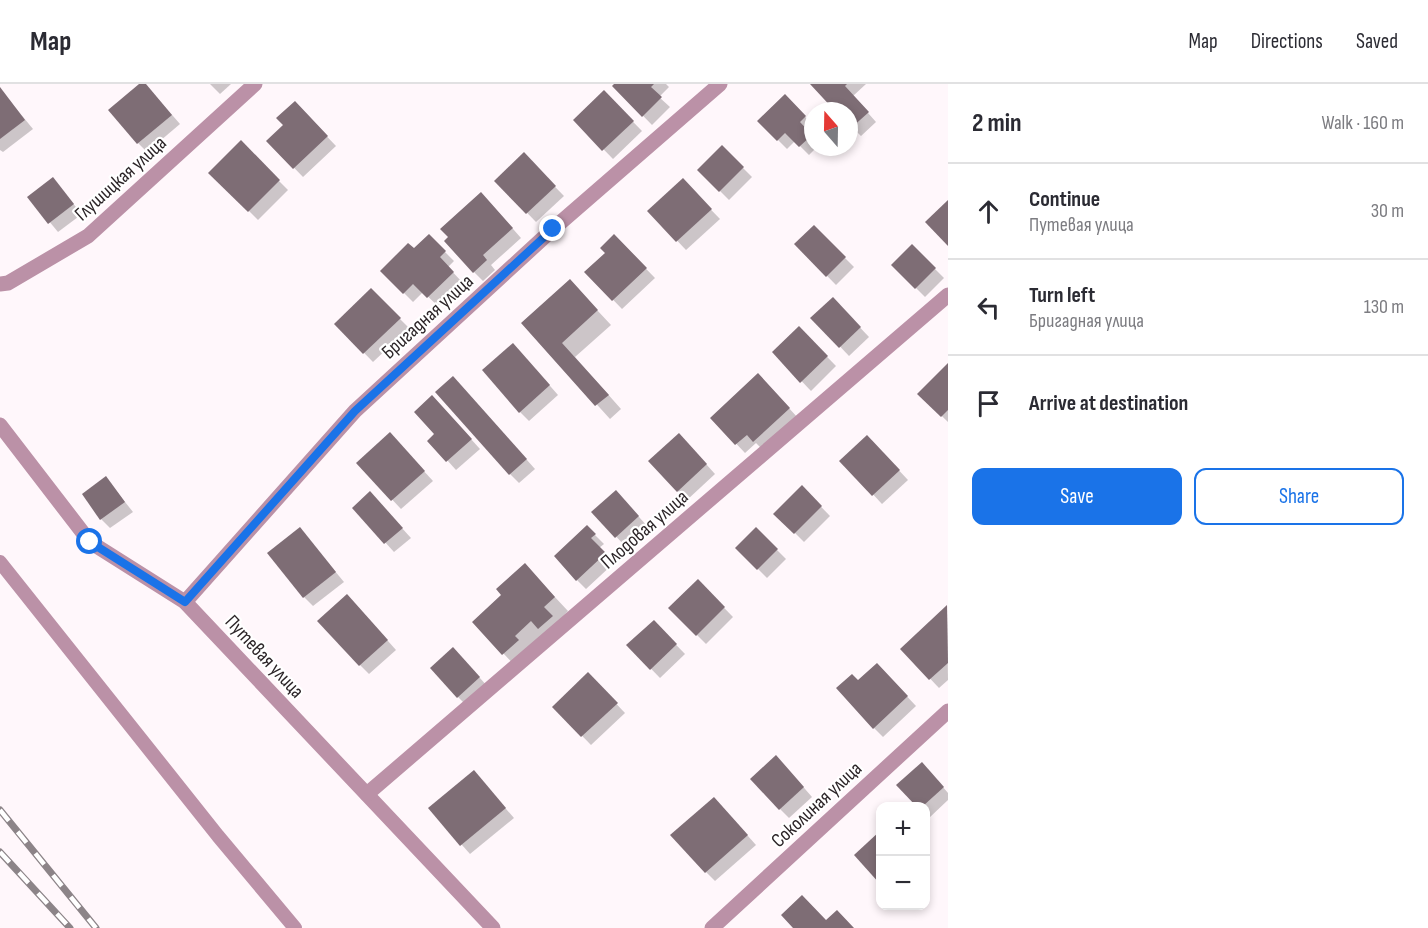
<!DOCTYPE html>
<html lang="en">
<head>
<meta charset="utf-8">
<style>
	:root { --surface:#fff; --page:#f7f7f7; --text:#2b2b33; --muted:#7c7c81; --line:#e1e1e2; --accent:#1a73e8 }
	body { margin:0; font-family:"Sofia Sans Condensed",sans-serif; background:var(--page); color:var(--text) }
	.controls { position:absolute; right:18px; bottom:18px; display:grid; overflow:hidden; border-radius:12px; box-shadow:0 3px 9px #0003 }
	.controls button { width:54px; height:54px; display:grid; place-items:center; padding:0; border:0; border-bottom:2px solid var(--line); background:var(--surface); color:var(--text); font:30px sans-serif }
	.compass { position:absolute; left:804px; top:18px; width:54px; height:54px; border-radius:50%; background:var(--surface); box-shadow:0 3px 9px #0003; rotate:340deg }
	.stop { position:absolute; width:18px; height:18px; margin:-14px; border:4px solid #1a73e8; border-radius:50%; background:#fff }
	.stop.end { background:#1a73e8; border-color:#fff; box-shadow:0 2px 6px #0008 }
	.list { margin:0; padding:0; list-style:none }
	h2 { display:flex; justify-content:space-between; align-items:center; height:78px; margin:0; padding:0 24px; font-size:26px }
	h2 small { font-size:20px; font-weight:400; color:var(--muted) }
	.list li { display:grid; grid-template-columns:39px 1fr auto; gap:18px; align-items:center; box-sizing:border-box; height:96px; padding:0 24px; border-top:2px solid var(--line) }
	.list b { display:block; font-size:22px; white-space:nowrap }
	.list p { margin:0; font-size:20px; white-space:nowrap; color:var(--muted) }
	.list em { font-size:20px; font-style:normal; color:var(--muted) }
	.actions { display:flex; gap:12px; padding:18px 24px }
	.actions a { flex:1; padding:14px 0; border:2px solid var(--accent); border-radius:12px; text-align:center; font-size:21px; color:var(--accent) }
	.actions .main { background:var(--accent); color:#fff }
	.icon { flex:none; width:33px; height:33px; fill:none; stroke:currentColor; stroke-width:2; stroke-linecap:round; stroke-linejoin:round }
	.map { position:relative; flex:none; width:948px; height:844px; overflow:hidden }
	header { display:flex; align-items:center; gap:36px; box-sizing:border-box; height:84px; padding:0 30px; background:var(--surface); border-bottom:2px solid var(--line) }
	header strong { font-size:28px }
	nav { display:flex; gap:33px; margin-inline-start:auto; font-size:21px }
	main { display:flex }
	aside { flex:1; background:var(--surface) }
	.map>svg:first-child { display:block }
	.shadow { fill:#0003 }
	.building { fill:#7e6d75 }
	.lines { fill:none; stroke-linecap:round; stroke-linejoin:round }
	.lane { stroke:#bb91a7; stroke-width:14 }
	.street { stroke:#bb91a7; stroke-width:15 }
	.rail-casing { stroke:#8c8488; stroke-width:7 }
	.rail { stroke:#fff; stroke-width:4.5; stroke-dasharray:14; stroke-linecap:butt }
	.route { stroke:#1a73e8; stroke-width:8 }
	.labels { text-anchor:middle; stroke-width:4.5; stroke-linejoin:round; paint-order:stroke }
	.street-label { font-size:20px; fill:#2c2528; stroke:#fff }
</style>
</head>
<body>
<header>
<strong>Map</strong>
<nav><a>Map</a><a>Directions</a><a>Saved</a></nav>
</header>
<main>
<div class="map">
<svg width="948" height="844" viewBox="0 0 948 844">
	<rect width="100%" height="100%" fill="#fff7fb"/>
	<g class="shadow">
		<path d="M142,0H144L152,8L180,40L147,68L138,59Z"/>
		<path d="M210,0H231L220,10Z"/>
		<path d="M616,0H666L669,3L659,13L670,23L652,41L614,2Z"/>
		<path d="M812,0H866L853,12L876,38L861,52L849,40V27H837Z"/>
		<path d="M0,5L33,45L3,68L0,66Z"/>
		<path d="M604,8L642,47L613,75L575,36Z"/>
		<path d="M785,12L813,41L808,48L813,54V63H817L809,71L795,57L787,65L759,37Z"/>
		<path d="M295,19L336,62L303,93L268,57L285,41Z"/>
		<path d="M241,59L288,106L258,136L211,89Z"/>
		<path d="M722,63L752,93L729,116L699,86Z"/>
		<path d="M524,71L564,112L536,138L496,97Z"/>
		<path d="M52,95L82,130L58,148L29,113Z"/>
		<path d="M692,106L720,135L686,166L649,127Z"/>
		<path d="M490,119L521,154L491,181L495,186L483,197L474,188Z"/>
		<path d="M814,143L854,183L836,201L796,160Z"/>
		<path d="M429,152L454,177L448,183L462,198L438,222L423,208L413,218L382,187L414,166Z"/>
		<path d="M614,152L655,194L622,225L586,188L607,169Z"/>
		<path d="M912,162L944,194L925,213L893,181Z"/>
		<path d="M371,206L409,244L373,278L336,240Z"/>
		<path d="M583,211L611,241L575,273L621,325L610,335L523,239Z"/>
		<path d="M833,215L869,253L849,272L813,234Z"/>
		<path d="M799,244L836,282L811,307L774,268Z"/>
		<path d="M522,270L558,311L529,337L520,328Z"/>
		<path d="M948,281V338L919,310Z"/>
		<path d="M767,300L798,334L763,366L756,359L745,369L712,334Z"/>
		<path d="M462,303L535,385L519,399L510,390Z"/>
		<path d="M441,322L480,365L456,386L447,376L436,350Z"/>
		<path d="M399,360L433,397L401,425L358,379Z"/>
		<path d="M688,360L715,390L687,416L678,407Z"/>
		<path d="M876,362L908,396L882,420L842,377Z"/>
		<path d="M106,394L133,428L110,444L101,435Z"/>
		<path d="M802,403L830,432L804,458L776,430Z"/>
		<path d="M625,417L647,442L625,462L593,428Z"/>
		<path d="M379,419L411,454L394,468L354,424Z"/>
		<path d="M587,443L604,460L599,464L614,479L586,505L577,496Z"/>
		<path d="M300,445L344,498L313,522L304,513Z"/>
		<path d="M756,445L786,475L767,494L737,464Z"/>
		<path d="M538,495L568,527L517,584L474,538Z"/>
		<path d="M698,497L733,533L706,560L670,524Z"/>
		<path d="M356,521L396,566L369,590L360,581Z"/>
		<path d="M947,523L948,596L939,604L902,565Z"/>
		<path d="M654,538L685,570L660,594L629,562Z"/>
		<path d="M462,574L488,603L467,622L458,613Z"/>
		<path d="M588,590L625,629L591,661L554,623Z"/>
		<path d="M886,590L916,622L883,653L874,644L858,598Z"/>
		<path d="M785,682L812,713L789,734L780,725Z"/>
		<path d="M474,688L514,734L470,770L430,725Z"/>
		<path d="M931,689L948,709V716L929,734L926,731V722H918L898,701Z"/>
		<path d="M723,724L756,761L715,797L706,788Z"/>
		<path d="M880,749V797L856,771Z"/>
	</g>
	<g class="building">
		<path d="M139,0H146L172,31L137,60L108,26Z"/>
		<path d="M614,0H654L651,3L662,13L642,33L612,2Z"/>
		<path d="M810,0H847L845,2L869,28L851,44L849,42V27H835Z"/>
		<path d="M0,3L25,36L0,55Z"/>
		<path d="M604,6L634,37L602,67L573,36Z"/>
		<path d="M785,10L806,32L800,38L812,51L799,63L785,49L777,57L757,37Z"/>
		<path d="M295,17L328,52L293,85L266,57L283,41L276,34Z"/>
		<path d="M241,56L280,96L248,128L208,89Z"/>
		<path d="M722,61L744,83L719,108L697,86Z"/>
		<path d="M524,68L556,102L526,130L494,97Z"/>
		<path d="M53,93L74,120L48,140L27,113Z"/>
		<path d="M683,94L712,125L676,158L647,127Z"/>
		<path d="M481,108L513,144L483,171L487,176L473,189L444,157L448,153L440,145Z"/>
		<path d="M948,116V162L925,138Z"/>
		<path d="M814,141L846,173L826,193L794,160Z"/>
		<path d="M429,150L446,167L440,173L454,188L427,214L413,200L403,210L380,187L408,159L414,164Z"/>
		<path d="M614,150L647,184L612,217L584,188L605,169L600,164Z"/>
		<path d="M912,160L936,184L915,205L891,181Z"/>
		<path d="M570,195L598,226L562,259L609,311L595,322L521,239Z"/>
		<path d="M371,204L401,234L363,270L334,240Z"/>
		<path d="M833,213L861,243L839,264L810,234Z"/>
		<path d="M799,242L828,272L800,299L772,268Z"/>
		<path d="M513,259L550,301L519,329L482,286Z"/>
		<path d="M948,279V326L941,333L917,310Z"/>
		<path d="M758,289L790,324L753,358L747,351L735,361L710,334Z"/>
		<path d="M453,292L527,375L509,391L435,308Z"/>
		<path d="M432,311L472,355L446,378L427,357L434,350L414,328Z"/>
		<path d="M390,348L425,387L391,417L356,379Z"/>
		<path d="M679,349L707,380L677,408L648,377Z"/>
		<path d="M867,351L900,386L872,412L839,377Z"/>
		<path d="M106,392L125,418L100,436L82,410Z"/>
		<path d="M802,401L822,422L794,450L773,430Z"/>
		<path d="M616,406L639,432L615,454L591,428Z"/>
		<path d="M370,407L403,444L384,460L352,424Z"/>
		<path d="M587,441L596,450L591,454L606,469L576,497L554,472Z"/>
		<path d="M300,443L336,488L303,514L267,469Z"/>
		<path d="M756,443L778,465L757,486L735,464Z"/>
		<path d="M525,479L555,513L544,523L553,532L538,545L531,537L515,552L519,556L502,571L472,538L501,511L496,505Z"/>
		<path d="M698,495L725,523L696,552L668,524Z"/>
		<path d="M347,510L388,556L359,582L317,537Z"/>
		<path d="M947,521L948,579L929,596L900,565Z"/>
		<path d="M654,536L677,560L650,586L626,561Z"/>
		<path d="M453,563L480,593L457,614L430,584Z"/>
		<path d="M877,579L908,612L873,645L836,604L852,590L858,596Z"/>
		<path d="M588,588L618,619L581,653L552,623Z"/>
		<path d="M776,671L804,703L779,726L750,695Z"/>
		<path d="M922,678L944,703L923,722H916L896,701Z"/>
		<path d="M474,686L506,724L460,762L428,724Z"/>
		<path d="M714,713L748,751L705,789L670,751Z"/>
		<path d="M880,747V800L854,771Z"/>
		<path d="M802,811L826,836L837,826L854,844H793L781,831Z"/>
	</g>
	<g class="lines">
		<path class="lane" d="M0,478L218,752L295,844"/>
		<g class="street">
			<path d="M0,200L8,199L88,152L255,0"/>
			<path d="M0,341L90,458L185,518L493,844"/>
			<path d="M185,518L355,327L553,145L720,0"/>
			<path d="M367,710L948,211"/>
			<path d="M712,844L948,627"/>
		</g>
		<g class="rail-casing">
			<g id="rail">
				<path d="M0,726L96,844"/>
				<path d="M0,768L70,844"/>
			</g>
		</g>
		<use href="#rail" class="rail"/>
	</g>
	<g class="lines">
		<path class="route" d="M90,458L185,518L355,327L553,145"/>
	</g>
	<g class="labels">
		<g class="street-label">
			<text transform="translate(120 94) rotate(-42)" y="7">Глушицкая улица</text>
			<text transform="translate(427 232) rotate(-42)" y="7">Бригадная улица</text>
			<text transform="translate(644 445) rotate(-41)" y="7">Плодовая улица</text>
			<text transform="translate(265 572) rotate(47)" y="7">Путевая улица</text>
			<text transform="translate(816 720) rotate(-43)" y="7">Соколиная улица</text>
		</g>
	</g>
</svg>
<div class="controls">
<button>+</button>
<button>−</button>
</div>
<svg class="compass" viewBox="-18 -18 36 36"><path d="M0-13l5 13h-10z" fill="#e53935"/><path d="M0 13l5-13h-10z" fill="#7c7c81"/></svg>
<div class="stop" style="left:90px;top:458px"></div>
<div class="stop end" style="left:553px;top:145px"></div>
</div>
<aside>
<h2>2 min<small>Walk · 160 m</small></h2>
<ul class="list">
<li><svg class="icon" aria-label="ahead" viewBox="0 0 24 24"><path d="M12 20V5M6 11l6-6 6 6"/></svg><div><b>Continue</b><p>Путевая улица</p></div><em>30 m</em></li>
<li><svg class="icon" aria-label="left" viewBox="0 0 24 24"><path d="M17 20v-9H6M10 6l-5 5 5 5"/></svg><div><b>Turn left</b><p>Бригадная улица</p></div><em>130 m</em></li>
<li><svg class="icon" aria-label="arrive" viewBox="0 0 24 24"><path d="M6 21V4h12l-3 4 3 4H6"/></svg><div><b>Arrive at destination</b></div></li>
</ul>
<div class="actions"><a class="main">Save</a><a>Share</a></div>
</aside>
</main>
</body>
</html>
